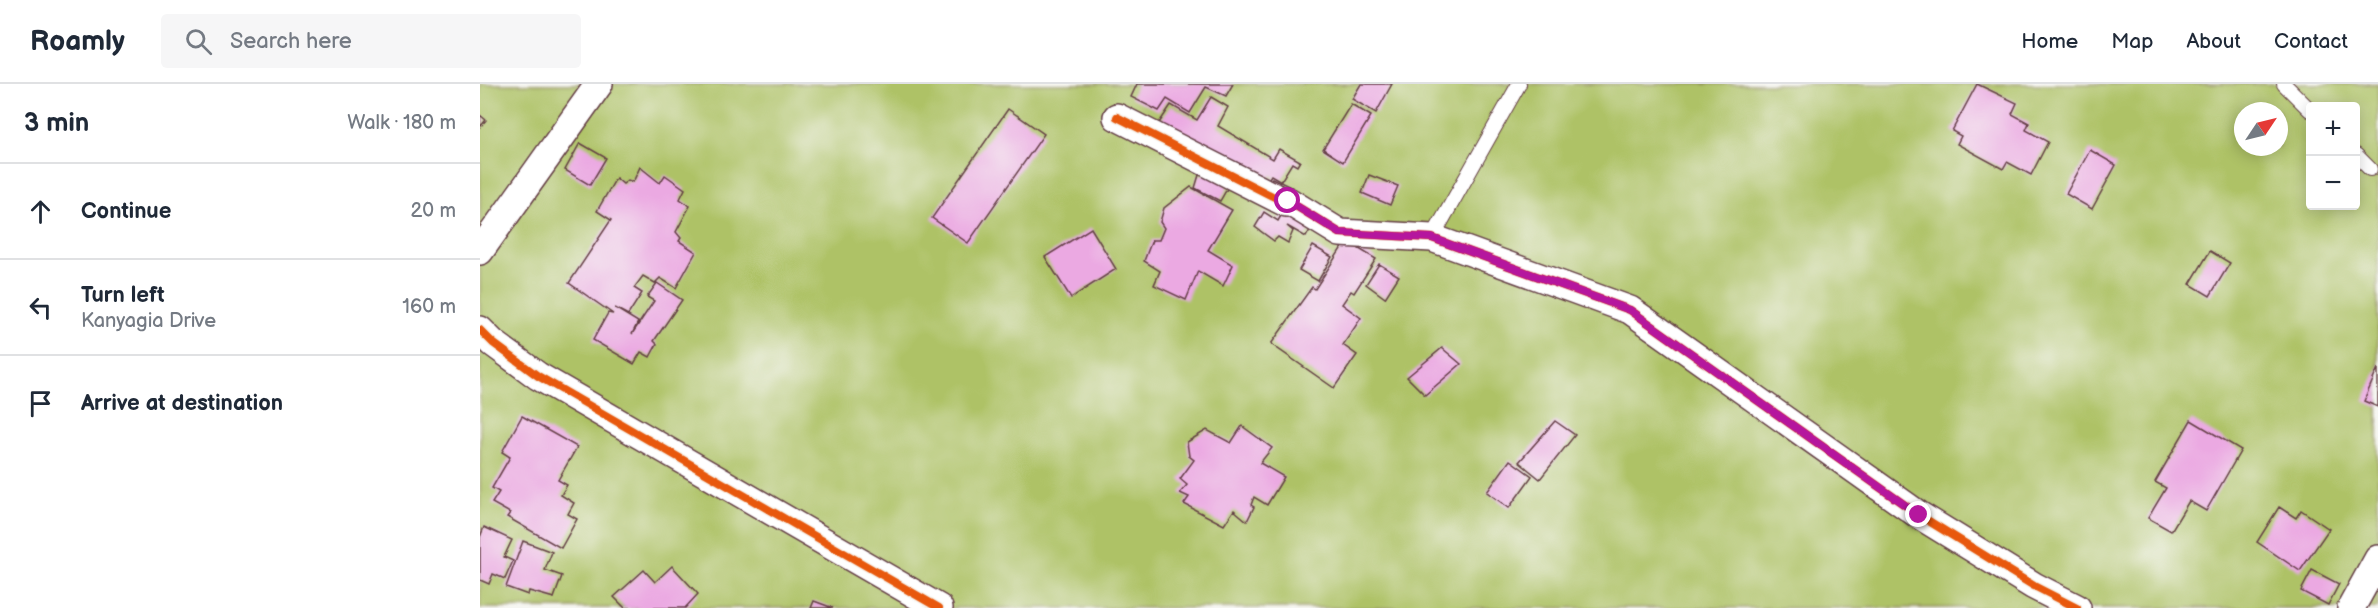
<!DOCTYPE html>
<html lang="en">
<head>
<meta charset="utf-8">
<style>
	:root { --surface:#fff; --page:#f6f6f7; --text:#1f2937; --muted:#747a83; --line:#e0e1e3 }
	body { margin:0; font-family:"Balsamiq Sans",sans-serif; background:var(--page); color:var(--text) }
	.controls { position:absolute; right:18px; top:18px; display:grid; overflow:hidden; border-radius:6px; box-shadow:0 3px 15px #0003 }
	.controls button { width:54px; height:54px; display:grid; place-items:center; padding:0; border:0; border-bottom:2px solid var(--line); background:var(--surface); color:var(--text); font:30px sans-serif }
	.compass { position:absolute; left:1754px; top:18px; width:54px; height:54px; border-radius:50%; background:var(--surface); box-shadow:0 3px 15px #0003; rotate:55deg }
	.stop { position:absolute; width:18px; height:18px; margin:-14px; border:4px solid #b5179e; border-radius:50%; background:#fff }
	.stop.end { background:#b5179e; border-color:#fff; box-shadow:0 2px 6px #0008 }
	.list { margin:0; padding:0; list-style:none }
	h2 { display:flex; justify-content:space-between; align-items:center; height:78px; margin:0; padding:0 24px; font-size:26px }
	h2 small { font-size:20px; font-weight:400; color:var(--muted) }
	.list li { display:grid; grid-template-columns:39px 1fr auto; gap:18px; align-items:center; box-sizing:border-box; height:96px; padding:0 24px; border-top:2px solid var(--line) }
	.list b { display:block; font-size:22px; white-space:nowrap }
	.list p { margin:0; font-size:20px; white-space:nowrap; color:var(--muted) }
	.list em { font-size:20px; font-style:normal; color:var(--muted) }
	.icon { flex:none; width:33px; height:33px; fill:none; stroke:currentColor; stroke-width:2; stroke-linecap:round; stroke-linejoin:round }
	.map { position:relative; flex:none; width:1898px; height:524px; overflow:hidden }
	header { display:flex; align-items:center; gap:36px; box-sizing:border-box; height:84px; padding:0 30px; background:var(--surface); border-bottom:2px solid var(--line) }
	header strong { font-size:28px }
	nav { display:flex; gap:33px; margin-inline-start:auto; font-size:21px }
	.search { width:420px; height:54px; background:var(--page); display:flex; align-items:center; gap:15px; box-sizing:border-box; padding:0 21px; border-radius:6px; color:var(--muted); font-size:22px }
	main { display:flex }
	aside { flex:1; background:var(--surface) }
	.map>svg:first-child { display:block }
	.green { fill:#aec266; stroke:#7c7048; stroke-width:1.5; fill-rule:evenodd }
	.building { fill:#eba9e2 }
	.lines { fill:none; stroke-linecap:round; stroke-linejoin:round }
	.service-casing { stroke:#633d44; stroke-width:16 }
	.minor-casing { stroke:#633d44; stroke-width:30 }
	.service { stroke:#fff; stroke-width:14 }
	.minor { stroke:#fff; stroke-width:27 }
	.cycleway-casing { stroke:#f6f6f2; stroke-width:11 }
	.cycleway { stroke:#e8590c; stroke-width:8 }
	.route { stroke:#b5179e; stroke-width:8 }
</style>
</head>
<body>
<header>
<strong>Roamly</strong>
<div class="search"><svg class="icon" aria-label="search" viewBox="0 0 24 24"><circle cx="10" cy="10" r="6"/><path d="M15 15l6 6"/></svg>Search here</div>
<nav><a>Home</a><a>Map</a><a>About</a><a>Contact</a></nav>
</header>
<main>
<aside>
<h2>3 min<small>Walk · 180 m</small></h2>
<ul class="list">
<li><svg class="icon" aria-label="ahead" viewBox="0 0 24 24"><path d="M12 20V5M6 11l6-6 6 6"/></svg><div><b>Continue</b></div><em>20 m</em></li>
<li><svg class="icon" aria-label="left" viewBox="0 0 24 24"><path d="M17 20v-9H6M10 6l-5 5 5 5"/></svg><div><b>Turn left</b><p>Kanyagia Drive</p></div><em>160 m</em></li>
<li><svg class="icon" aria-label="arrive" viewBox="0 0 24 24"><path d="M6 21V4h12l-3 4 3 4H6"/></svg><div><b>Arrive at destination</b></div></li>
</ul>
</aside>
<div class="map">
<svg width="1898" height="524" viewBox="0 0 1898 524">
	<rect width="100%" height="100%" fill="#f6f6f2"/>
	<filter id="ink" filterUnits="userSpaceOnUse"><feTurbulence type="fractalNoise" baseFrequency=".0167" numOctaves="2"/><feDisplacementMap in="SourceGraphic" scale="12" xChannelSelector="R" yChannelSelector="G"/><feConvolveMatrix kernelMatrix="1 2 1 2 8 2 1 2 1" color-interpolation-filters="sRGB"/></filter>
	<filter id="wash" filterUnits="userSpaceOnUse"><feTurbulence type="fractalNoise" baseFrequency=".008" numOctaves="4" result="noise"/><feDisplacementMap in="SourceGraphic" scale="24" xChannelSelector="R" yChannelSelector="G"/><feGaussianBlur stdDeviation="1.35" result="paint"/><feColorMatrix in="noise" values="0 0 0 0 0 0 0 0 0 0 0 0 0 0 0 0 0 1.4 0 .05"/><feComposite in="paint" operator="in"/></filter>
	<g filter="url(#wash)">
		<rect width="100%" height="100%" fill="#f2e6cf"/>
		<path class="green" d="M0,0H1898V524H0ZM1830,22H1876V122H1830ZM1763,27H1799V63H1763Z"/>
		<g id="blocks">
			<g class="building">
				<path d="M657,0H753L746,12L726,3L710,29L687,15L679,27L651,13Z"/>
				<path d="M881,0H912L896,29L872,15Z"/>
				<path d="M1497,0L1537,19L1532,30L1549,39L1546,46L1568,58L1551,91L1527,78L1523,85L1477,60L1481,52L1472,47Z"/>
				<path d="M731,13L748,23L738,42L793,75L799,65L820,77L817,82L812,79L801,97L791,91L784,102L679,39L691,21L717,36Z"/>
				<path d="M871,20L891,32L863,78L843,65Z"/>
				<path d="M528,25L564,50L488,159L452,134Z"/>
				<path d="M0,31L6,36L0,43Z"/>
				<path d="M100,59L126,74L110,101L85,86Z"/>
				<path d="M1610,66L1636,81L1612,125L1586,110Z"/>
				<path d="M160,83L180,99L185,91L205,105L200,115L210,122L196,148L201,154L199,157L216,168L196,204L180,194L175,199L163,192L154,204L162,209L148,231L135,224L158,238L152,250L174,217L167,213L177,199L202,216L174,257L177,260L170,273L161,268L154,280L113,256L128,229L133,230L89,199L131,136L117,127L136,94L143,100L148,96L153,98Z"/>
				<path d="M736,88L748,103L740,117L715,104L719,91Z"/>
				<path d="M889,91L918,102L910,121L882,109Z"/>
				<path d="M792,94L813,104L805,118L785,106Z"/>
				<path d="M711,103L752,126L728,166L753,181L743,202L718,187L706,216L674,201L680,187L664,177L672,156H679L684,144L680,138L684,124Z"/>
				<path d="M809,118L834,139L826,153L807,142L813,147L808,159L798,153L794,157L775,143L784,128L798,137Z"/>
				<path d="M611,144L636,185L591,214L565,173Z"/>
				<path d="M866,157L896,175L874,209L871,207L862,220L881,234L863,261L877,271L854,304L791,260L832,203L835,205Z"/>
				<path d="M833,162L852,173L838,197L819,186Z"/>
				<path d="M1730,167L1750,179L1730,212L1710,200Z"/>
				<path d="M899,180L919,192L905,214L886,200Z"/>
				<path d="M962,264L981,280L945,311L927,293Z"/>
				<path d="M1898,284V323L1884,317Z"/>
				<path d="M42,332L97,363L78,396L87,401L81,411L94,419L88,430L97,435L81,464L27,433L30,429L12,419L19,408L12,404L30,373L22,368Z"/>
				<path d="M1711,336L1761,366L1726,427L1709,417L1691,447L1668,434L1686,404L1675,398Z"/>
				<path d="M1075,337L1095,351L1060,395L1039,378Z"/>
				<path d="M762,342L792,364L780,379L804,393L787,421L774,413L771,421L774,423L767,437L754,426L744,441L704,420L709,413L700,409L707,401L700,395L714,376L709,372L707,358L727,346L751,359Z"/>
				<path d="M1030,376L1052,392L1029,424L1007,408Z"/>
				<path d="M1799,423L1816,434L1821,426L1849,445L1820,487L1777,458Z"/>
				<path d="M4,443L32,456L24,473L33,477L25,495L13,490L9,500L0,496V453Z"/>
				<path d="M43,457L72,468L65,486L82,492L74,514L49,507L48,511L26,503Z"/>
				<path d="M192,482L218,510L205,524H145L134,513L164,486L175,498Z"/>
				<path d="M1832,486L1859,500L1848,521L1821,507Z"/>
				<path d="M334,517L353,524H331Z"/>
			</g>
		</g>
	</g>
	<g filter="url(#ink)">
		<use href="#blocks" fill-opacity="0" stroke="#633d44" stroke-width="1.5"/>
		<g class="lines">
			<g class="service-casing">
				<g id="service">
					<path d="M1804,0L1830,26"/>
					<path d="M1876,71L1890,85"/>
					<path d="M952,154L1039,0"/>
				</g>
			</g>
			<g class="minor-casing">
				<g id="minor">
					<path d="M637,33L806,119L808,117L860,149L952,154L1150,226L1439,431L1554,502L1597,524"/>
					<path d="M0,167L119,0"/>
					<path d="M0,246L13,259L58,292L459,524"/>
					<path d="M1871,524L1898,475"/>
				</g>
			</g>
			<use href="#service" class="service"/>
			<use href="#minor" class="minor"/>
			<g class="cycleway-casing">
				<g id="cycleway">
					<path d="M637,33L806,119L808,117L860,149L952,154L1150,226L1439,431L1554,502L1597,524"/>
					<path d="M0,246L13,259L58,292L459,524"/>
				</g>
			</g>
			<use href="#cycleway" class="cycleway"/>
		</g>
	</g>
	<g class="lines" filter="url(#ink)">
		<path class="route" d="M808,117L860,149L952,154L1150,226L1439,431"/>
	</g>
</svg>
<div class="controls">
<button>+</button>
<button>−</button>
</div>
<svg class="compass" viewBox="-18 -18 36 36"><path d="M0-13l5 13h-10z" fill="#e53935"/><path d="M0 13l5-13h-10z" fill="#747a83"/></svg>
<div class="stop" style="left:808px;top:117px"></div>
<div class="stop end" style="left:1439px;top:431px"></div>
</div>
</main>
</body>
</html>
